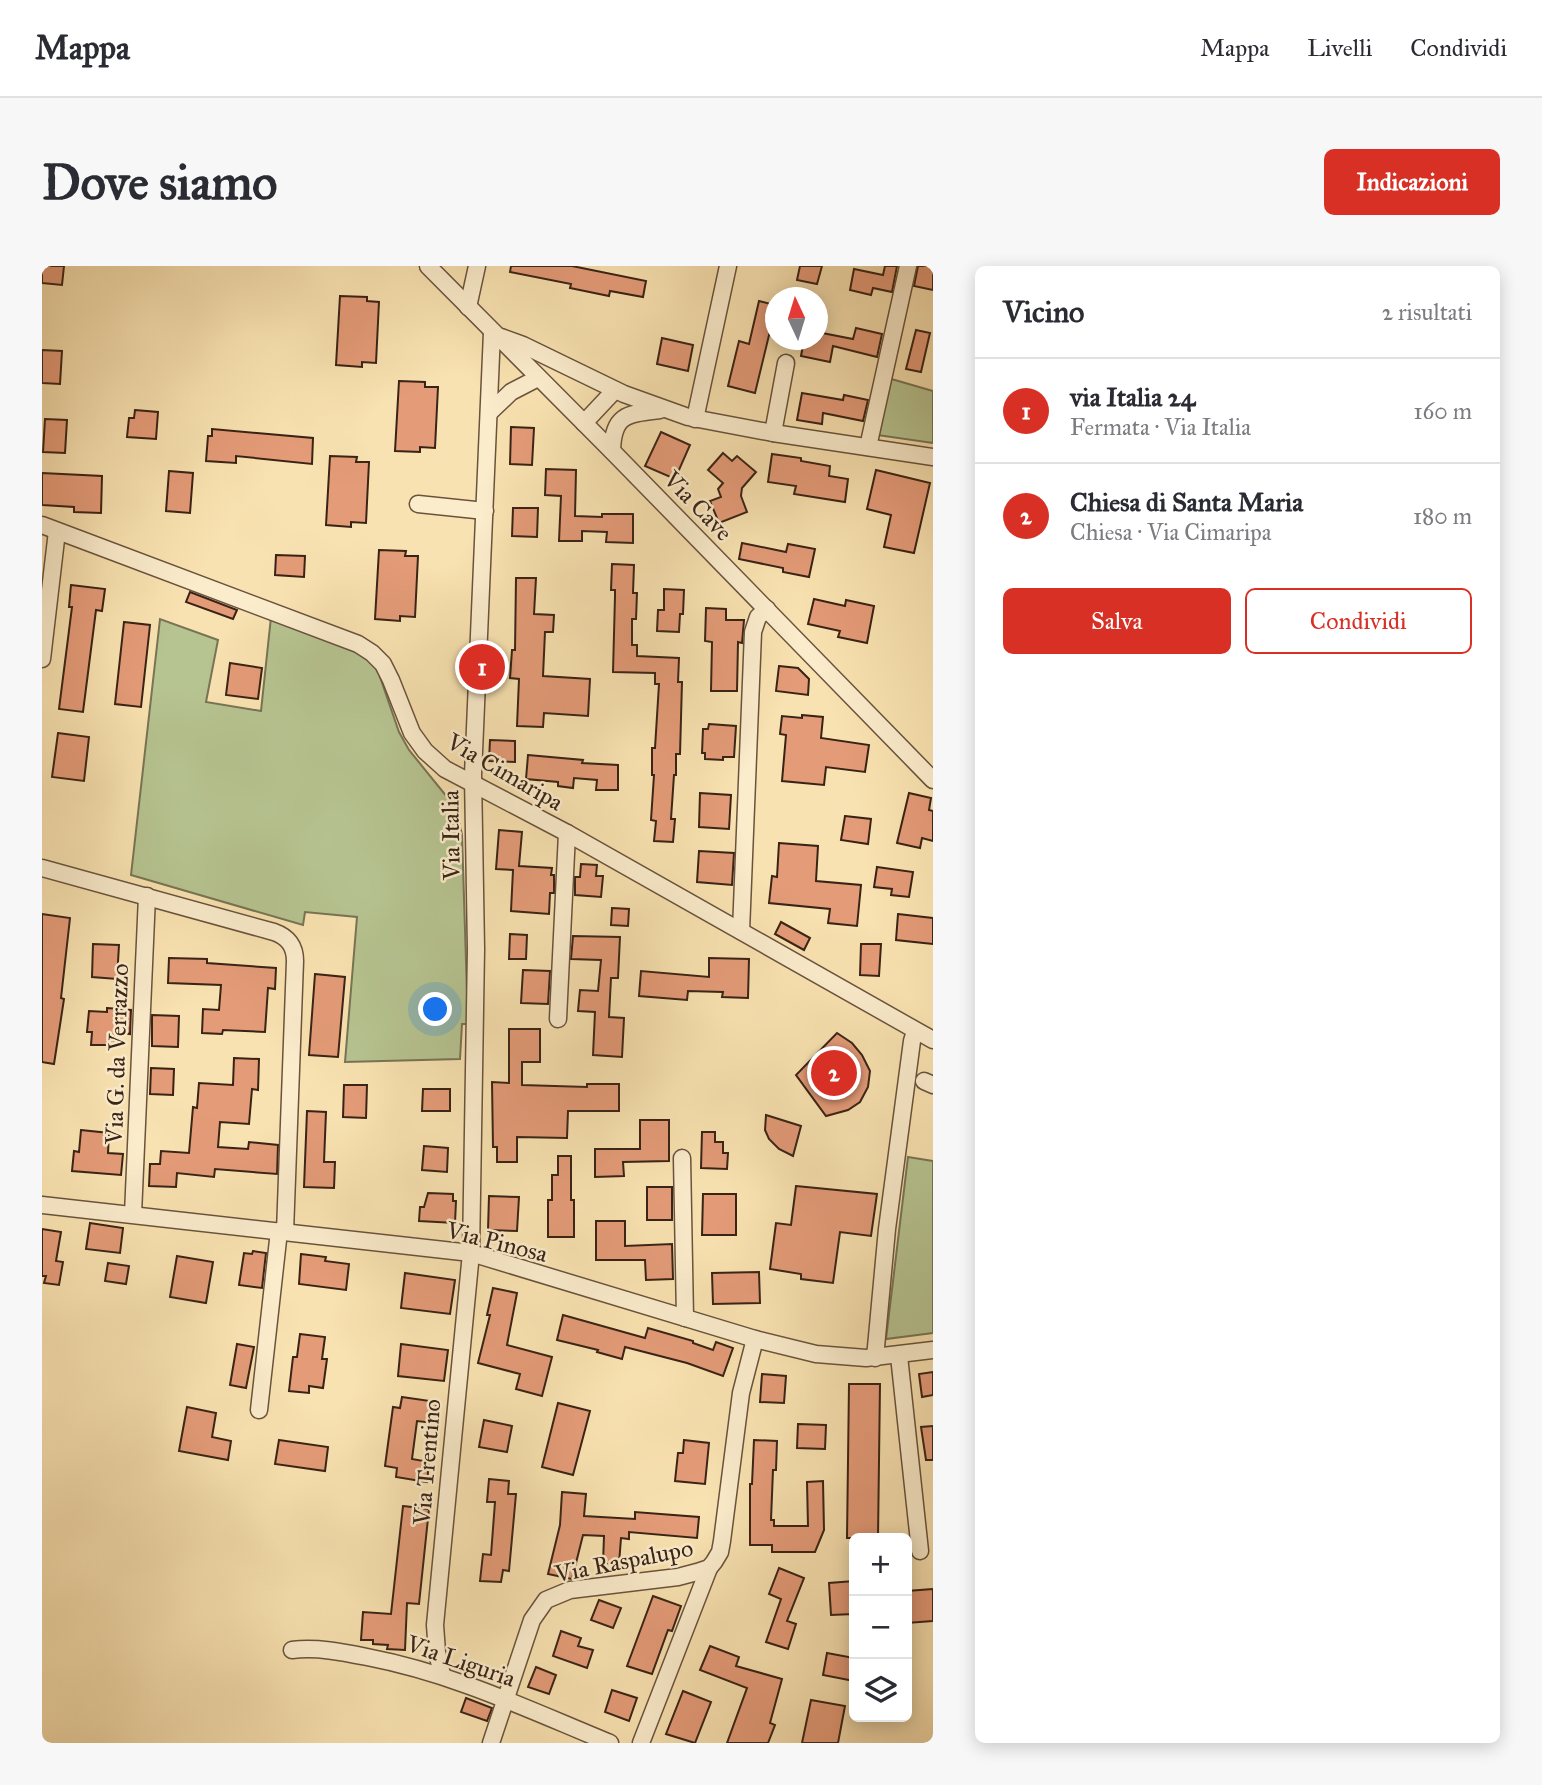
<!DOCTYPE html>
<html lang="it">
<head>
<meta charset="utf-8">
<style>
	:root { --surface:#fff; --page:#f7f7f7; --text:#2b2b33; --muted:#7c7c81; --line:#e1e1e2; --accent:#d93025 }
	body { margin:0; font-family:"IM FELL Great Primer",serif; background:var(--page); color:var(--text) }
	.controls { position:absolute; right:21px; bottom:21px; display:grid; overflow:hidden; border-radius:10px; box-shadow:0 4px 18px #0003 }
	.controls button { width:63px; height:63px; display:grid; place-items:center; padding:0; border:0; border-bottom:2px solid var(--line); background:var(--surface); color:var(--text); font:35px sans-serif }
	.compass { position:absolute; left:723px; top:21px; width:63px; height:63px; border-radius:50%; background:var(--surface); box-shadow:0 4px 18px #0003; rotate:356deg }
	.you { position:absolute; left:394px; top:744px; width:24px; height:24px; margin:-18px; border:5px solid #fff; border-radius:50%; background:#1a73e8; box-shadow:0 0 0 10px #1a73e833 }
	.badge { display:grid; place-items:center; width:46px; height:46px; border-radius:50%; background:var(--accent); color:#fff; font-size:23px; font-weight:700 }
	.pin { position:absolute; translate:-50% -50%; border:4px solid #fff; box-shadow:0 2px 7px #0006 }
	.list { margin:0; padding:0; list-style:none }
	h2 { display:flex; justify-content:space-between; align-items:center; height:91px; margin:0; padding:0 28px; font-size:30px }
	h2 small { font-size:23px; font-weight:400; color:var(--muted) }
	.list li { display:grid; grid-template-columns:46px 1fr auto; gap:21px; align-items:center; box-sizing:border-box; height:105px; padding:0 28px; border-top:2px solid var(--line) }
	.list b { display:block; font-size:26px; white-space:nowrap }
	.list p { margin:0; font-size:23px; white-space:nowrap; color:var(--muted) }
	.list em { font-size:23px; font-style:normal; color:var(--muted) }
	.actions { display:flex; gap:14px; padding:21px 28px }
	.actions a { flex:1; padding:16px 0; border:2px solid var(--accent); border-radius:10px; text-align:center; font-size:24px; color:var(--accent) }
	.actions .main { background:var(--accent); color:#fff }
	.icon { flex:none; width:38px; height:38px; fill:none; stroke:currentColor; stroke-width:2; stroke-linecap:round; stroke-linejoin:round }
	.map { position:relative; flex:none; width:891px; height:1477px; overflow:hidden; border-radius:10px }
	header { display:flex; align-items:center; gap:42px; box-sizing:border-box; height:98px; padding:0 35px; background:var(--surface); border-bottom:2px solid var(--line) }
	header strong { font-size:33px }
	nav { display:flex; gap:38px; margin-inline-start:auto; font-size:24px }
	.intro { display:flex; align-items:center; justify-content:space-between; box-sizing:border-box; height:168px; padding:0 42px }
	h1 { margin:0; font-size:49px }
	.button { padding:18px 32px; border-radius:10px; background:var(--accent); color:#fff; font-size:24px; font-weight:700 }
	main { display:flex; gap:42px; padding:0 42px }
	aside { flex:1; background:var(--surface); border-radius:10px; box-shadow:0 4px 18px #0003 }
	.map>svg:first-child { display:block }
	.green { fill:#b6c491; stroke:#787454; stroke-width:2 }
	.building { fill:#e49b78; stroke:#392316; stroke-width:2 }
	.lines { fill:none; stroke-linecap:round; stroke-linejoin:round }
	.minor-casing { stroke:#69533d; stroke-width:19 }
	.minor { stroke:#fbeccc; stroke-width:16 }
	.labels { text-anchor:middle; stroke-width:5; stroke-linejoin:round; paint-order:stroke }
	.street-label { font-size:24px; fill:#392316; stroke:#fbeccc }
</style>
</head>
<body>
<header>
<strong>Mappa</strong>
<nav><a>Mappa</a><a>Livelli</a><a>Condividi</a></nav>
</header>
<div class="intro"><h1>Dove siamo</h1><a class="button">Indicazioni</a></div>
<main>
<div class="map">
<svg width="891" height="1477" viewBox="0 0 891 1477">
	<rect width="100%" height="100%" fill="#f9e2b1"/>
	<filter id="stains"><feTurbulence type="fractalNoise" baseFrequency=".00286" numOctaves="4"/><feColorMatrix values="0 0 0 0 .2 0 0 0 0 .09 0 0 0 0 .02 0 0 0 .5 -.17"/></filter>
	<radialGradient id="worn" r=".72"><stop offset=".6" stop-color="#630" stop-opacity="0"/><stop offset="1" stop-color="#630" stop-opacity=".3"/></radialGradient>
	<g class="green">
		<path d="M846,112L891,125V177L835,169Z"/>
		<path d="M229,351L304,378L330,395L337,408L357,466L367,484L414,542L420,569L426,758H420L418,793L303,796L315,651L263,646L261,659L89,609L118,353L176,374L164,436L219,445Z"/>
		<path d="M866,891L891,895V1067L844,1073Z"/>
	</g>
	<g class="building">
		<path d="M0,0H22L20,19L0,17Z"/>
		<path d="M469,0H530L604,15L601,31L568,25L567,30L528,22L529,18L468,6Z"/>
		<path d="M758,0H780L775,18L755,14Z"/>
		<path d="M843,0H855L850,26L831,22L829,29L808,24L812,3L841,9Z"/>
		<path d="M876,0H891V24L872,20Z"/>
		<path d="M298,30L325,31V35L337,36L334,97L320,96V101L294,99Z"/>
		<path d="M717,35L733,39V63L729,61L713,127L686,120L697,75L707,78Z"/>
		<path d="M814,62L840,68L835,91L791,80L788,96L759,90L762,74H775V66L811,73Z"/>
		<path d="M874,64L888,67L879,106L864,103Z"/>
		<path d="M620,72L651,79L646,105L615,98Z"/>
		<path d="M0,84L20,85L18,118L0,117Z"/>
		<path d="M357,115L383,116V121H396L393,182L378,181V186L353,185Z"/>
		<path d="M760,127L801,134L802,129L826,134L821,155L781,147L780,158L755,154Z"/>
		<path d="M93,144L116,146L114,173L85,171L87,152H92Z"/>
		<path d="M3,153L25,154L23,187L1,186Z"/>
		<path d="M469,161L492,162L490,199L468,198Z"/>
		<path d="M170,163L271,172L270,198L194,190V197L164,195L166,170H170Z"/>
		<path d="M619,166L648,179L633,213L603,200Z"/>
		<path d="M681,187L690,195L695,190L714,206L700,222L699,230L705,246L677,257L668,235L679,231L676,223L681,217L666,204Z"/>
		<path d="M730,188L759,192V195L788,200L787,210L806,213L803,236L752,228L754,220L726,216Z"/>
		<path d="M288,190L315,191L314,196H327L324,257L309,256V261L284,259Z"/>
		<path d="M504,203L534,204L533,250L560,251V248H591V277L564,276L565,266L540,265V275H517L519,230L503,229Z"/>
		<path d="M834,204L888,217L872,287L842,281L849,249L825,243Z"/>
		<path d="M127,205L151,207L148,247L124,245Z"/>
		<path d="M0,207L60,210L59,247L32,246V241L0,239Z"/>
		<path d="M471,242H496L495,271L470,270Z"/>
		<path d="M700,277L744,286L746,278L773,283L767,311L741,306V302L697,293Z"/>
		<path d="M337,284L364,285L363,290H376L373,351L358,350V355L333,353Z"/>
		<path d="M234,289L263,290L262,311L233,309Z"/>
		<path d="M570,298L592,299L591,327H595L594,353H590V379H595V390L637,392L636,416H640L638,488H634V509H632L629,553H633L631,576L612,575L614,555L609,554L612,509H610V482H613L617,418H613V407L571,406L573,330V324H569Z"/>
		<path d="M474,312H494L492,348L512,349L511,366H503L501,410L548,413L546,450L502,447L501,461L475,460L477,413L468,412L470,384H473Z"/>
		<path d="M29,319L63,323L60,345L54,344L41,446L17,443L30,341H27Z"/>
		<path d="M622,323L642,324L641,348H638L637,366L615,365L616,344H622Z"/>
		<path d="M148,326L195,344L191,353L144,336Z"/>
		<path d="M772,333L803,340L804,334L832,340L825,377L796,371L798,365L766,358Z"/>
		<path d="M664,342L684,343V354H702L700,377L696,376L695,425H669L670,376L663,375Z"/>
		<path d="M82,356L108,359L99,441L73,438Z"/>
		<path d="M188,397L220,402L216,433L184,429Z"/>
		<path d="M737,400L756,402L767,413L766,429L734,425Z"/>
		<path d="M760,449L781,451L779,472L827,479L823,506L784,501L782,519L740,515L744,469L738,468L740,450L760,452Z"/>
		<path d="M667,458L694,460L692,491H681V494L663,493V487H660L661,463H666Z"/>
		<path d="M16,467L47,471L42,515L10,511Z"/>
		<path d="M448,474L473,475V496L447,495Z"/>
		<path d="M486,489L541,494L540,497L576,499V524H554L555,514L532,512L531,522L516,520V516L484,513Z"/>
		<path d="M658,527L689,529L687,563L657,561Z"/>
		<path d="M867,527L889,532L887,544L891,545V575L880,572L878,582L855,577Z"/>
		<path d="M803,550L829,553L826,578L799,574Z"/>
		<path d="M457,564L480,566L477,600L510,602L509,609H512V627H508L507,648L469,645L471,604L454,603Z"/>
		<path d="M737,577L776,580L774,615L819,619L815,660L786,657L788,643L727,637L730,610L735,611Z"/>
		<path d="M657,585L692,587L690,619L655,616Z"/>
		<path d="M539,598L555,599L554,610H561L559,631L533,629V611H538Z"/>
		<path d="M835,601L871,606L867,631L849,629L850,623L832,621Z"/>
		<path d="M570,642L587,643L586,660L569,659Z"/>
		<path d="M0,648L28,652L19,732L22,733L12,798L0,796Z"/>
		<path d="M856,648L891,652V678L854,674Z"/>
		<path d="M739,656L768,672L762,684L733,668Z"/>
		<path d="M468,668L485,669L484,693H467Z"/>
		<path d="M531,670L578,671L576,712H569L567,751L582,752L580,791L551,789L553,746L536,745L538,724L556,725L559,694L529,693Z"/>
		<path d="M51,678L77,679L75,713L50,711Z"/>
		<path d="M819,678H839L837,710L818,709Z"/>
		<path d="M127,692L165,693V697L234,702L233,723L226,722L223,766L181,764L180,768L160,767L161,743L177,744L179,719L126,717Z"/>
		<path d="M667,692L707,693L706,732L680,731L681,726L646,725L645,734L597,730L599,705L667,711Z"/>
		<path d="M481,704L508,705L506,738L479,737Z"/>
		<path d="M273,708L303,711L296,791L267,789Z"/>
		<path d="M65,742L89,744L88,768L73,766L72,779H49L50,766H45L47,745L65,746Z"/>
		<path d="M110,749L137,750L136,781L110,780Z"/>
		<path d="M467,763H498V796H480V819L545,821V818H577V845H526L525,872L475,871V896H455V881H451L450,816L467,817Z"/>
		<path d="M795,767L810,777L820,789L828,805L826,821L818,836L806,844L784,850L754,809Z"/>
		<path d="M192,792L217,793L216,824L210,823L207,858L178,856L176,881L206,883L207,876L236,879L235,908L173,903L172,911L135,907L134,921L107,920L108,898H118L119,885L147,887L151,841L155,842L157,817L191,819Z"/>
		<path d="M109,802L132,803L131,829L108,828Z"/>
		<path d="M302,819H325L324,852L301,851Z"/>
		<path d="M381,823H408V845H380Z"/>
		<path d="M265,845L284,846L282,896H293L292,922L262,921Z"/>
		<path d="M724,849L759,860L751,890L737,883L727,873L723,864Z"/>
		<path d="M598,854H627V895L581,896L582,910L553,911V883H598Z"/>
		<path d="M39,864L67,867L66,887L81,888L79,909L30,905L32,885L37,886Z"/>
		<path d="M660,866H673V876H681V887H686L685,903L659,902Z"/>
		<path d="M382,880L406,882L405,906L380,904Z"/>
		<path d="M516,890H529V934H532V971H506V934H510V909H516Z"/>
		<path d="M754,920L835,928L829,970L798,966L791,1017L759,1013V1008L728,1003L734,957L749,959Z"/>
		<rect x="605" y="921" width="25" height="33"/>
		<path d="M386,927L411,928V935H414L413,957L377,955L378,941H382Z"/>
		<path d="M661,928H694V969H660Z"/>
		<path d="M447,930L477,931L475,965L446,964Z"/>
		<path d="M554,955H583V980L630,978L631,1013L604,1014L603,994H554Z"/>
		<path d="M48,957L81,962L78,987L44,983Z"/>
		<path d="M0,963L19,966L14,995L21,996L17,1019L2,1017L4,1010H0Z"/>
		<path d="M211,985L224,987L220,1022L197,1019L202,987L210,988Z"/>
		<path d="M259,988L284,991L283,995L307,998L304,1024L257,1018Z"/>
		<path d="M135,990L171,996L164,1037L128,1031Z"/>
		<path d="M66,997L87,1000L84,1018L63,1015Z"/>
		<path d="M717,1006L718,1037L671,1038L670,1007Z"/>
		<path d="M363,1007L413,1014L408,1048L359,1042Z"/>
		<path d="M451,1022L475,1027L465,1079L510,1091L500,1130L474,1123L478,1108L436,1097L448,1049H445Z"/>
		<path d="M521,1049L603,1072L606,1062L651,1075V1077L671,1084L674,1076L691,1082L681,1110L645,1097L583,1081L580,1093L555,1086L556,1084L515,1074Z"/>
		<path d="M258,1068L283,1071L280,1093H285L281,1122L267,1120V1127L247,1125L251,1091H255Z"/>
		<path d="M195,1078L212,1081L204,1122L188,1119Z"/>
		<path d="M359,1078L406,1084L402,1115L356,1110Z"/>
		<path d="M891,1106V1129L880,1131L877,1108Z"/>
		<path d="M720,1108L744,1110L742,1137L718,1136Z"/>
		<path d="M807,1118H838L836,1272H805Z"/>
		<path d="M360,1131L395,1136L392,1157L375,1155L370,1193L387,1196L385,1216L354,1211L355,1202L343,1200L351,1141L358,1142Z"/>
		<path d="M516,1137L548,1145L531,1209L500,1201Z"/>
		<path d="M145,1141L174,1147L170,1171L189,1175L186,1194L137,1185Z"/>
		<path d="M442,1154L470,1160L465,1186L437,1181Z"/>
		<path d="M756,1158L784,1159L783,1183L755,1182Z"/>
		<path d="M891,1160V1194H884L879,1161Z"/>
		<path d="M237,1174L286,1181L283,1205L233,1198Z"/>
		<path d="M642,1174L667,1177L663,1218L633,1215L636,1187H641Z"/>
		<path d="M712,1174L735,1175L734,1204H731L729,1254H732V1260H766L765,1216L781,1215L782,1264L773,1286H730V1279H708V1218H710Z"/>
		<path d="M447,1213L467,1215L466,1228H474L467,1305L461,1304L459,1316L438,1315L441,1288L449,1289L453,1236H445Z"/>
		<path d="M520,1226L544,1228L542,1250L593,1253V1246L657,1251L655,1272L587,1266V1273L579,1272L577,1298L561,1297L562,1270L541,1269L530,1313L506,1308L518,1259Z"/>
		<path d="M361,1240L387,1243L377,1338L365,1337L363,1384L345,1383L346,1379L331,1378V1374H319L321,1346L349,1348Z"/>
		<path d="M737,1302L762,1312L745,1355L754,1358L746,1383L724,1376L739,1333L727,1328Z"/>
		<path d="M812,1315V1348L789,1349L787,1317Z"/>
		<path d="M891,1323V1355L865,1357V1325Z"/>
		<path d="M611,1330L639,1340L630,1365L626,1364L610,1408L585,1400Z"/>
		<path d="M557,1334L579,1342L571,1362L549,1354Z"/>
		<path d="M519,1365L539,1372L536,1380L551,1384L545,1402L511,1390Z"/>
		<path d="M668,1380L697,1391L694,1400L740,1413L728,1457L733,1459L726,1477H685L705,1422L658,1404Z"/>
		<path d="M785,1387L812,1392V1415L781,1409Z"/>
		<path d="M494,1401L514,1409L507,1428L486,1421Z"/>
		<path d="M570,1424L595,1432L587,1455L563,1446Z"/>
		<path d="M641,1425L669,1436L653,1477L624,1468Z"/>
		<path d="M424,1432L450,1442L445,1455L419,1446Z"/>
		<path d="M769,1434L803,1440L796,1477H760Z"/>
	</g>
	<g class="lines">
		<g class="minor-casing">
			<g id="minor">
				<path d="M386,0L570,185L891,514"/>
				<path d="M426,41L435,0"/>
				<path d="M459,71L481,79L582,128L646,151L731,167L891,191"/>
				<path d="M447,147L469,126L496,112"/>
				<path d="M653,153L686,0"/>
				<path d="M542,157L573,124"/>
				<path d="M731,167L744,97"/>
				<path d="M826,181L866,0"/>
				<path d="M570,185C571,148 585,148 618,144"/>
				<path d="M376,238L443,245"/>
				<path d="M0,259L316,378L330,387L341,398L349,414L370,467L383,485L403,503L525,567L891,774"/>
				<path d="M0,393L15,265"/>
				<path d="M0,602L232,666C246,671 253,680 253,695L243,966"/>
				<path d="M699,665L711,366L716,351L725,343"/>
				<path d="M516,753L525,567"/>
				<path d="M882,815L891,819"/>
				<path d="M640,892L643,1052"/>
				<path d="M0,939L429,987L713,1073L774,1088L824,1092L891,1084"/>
				<path d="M91,948L105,630"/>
				<path d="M857,1090L878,1285"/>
				<path d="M833,1092L845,963L870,775L873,765"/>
				<path d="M217,1144L237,965"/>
				<path d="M250,1384C275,1381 300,1386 325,1391C413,1408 485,1443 568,1477"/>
				<path d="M400,1409L395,1386L393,1359L429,987L434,683L431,509L450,66"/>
				<path d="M449,1477L490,1354L504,1334L528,1324L636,1311L655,1306L667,1302L672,1296L678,1286L680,1275L699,1127L713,1073"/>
				<path d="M599,1477L667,1302"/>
			</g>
		</g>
		<use href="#minor" class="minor"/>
	</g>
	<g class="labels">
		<g class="street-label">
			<text transform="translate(656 240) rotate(46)" y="8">Via Cave</text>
			<text transform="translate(463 506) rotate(30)" y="8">Via Cimaripa</text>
			<text transform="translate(409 569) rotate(-91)" y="8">Via Italia</text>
			<text transform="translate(75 788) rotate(-88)" y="8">Via G. da Verrazzo</text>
			<text transform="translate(455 976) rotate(14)" y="8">Via Pinosa</text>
			<text transform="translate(385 1196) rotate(-85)" y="8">Via Trentino</text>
			<text transform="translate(582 1295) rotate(-11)" y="8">Via Raspalupo</text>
			<text transform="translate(419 1395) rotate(19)" y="8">Via Liguria</text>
		</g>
	</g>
	<rect width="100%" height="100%" filter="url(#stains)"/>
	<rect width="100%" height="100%" fill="url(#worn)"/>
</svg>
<div class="controls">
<button>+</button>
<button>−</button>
<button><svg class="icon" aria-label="layers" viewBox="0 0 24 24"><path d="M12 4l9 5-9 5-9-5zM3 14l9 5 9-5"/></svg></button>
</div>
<svg class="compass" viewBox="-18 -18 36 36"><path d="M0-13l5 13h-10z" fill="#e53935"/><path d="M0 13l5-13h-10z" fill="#7c7c81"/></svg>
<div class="you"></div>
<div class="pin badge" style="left:440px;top:401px">1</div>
<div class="pin badge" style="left:792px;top:807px">2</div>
</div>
<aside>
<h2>Vicino<small>2 risultati</small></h2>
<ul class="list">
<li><span class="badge">1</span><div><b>via Italia 24</b><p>Fermata · Via Italia</p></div><em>160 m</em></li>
<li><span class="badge">2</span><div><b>Chiesa di Santa Maria</b><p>Chiesa · Via Cimaripa</p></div><em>180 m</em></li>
</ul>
<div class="actions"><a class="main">Salva</a><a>Condividi</a></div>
</aside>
</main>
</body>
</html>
